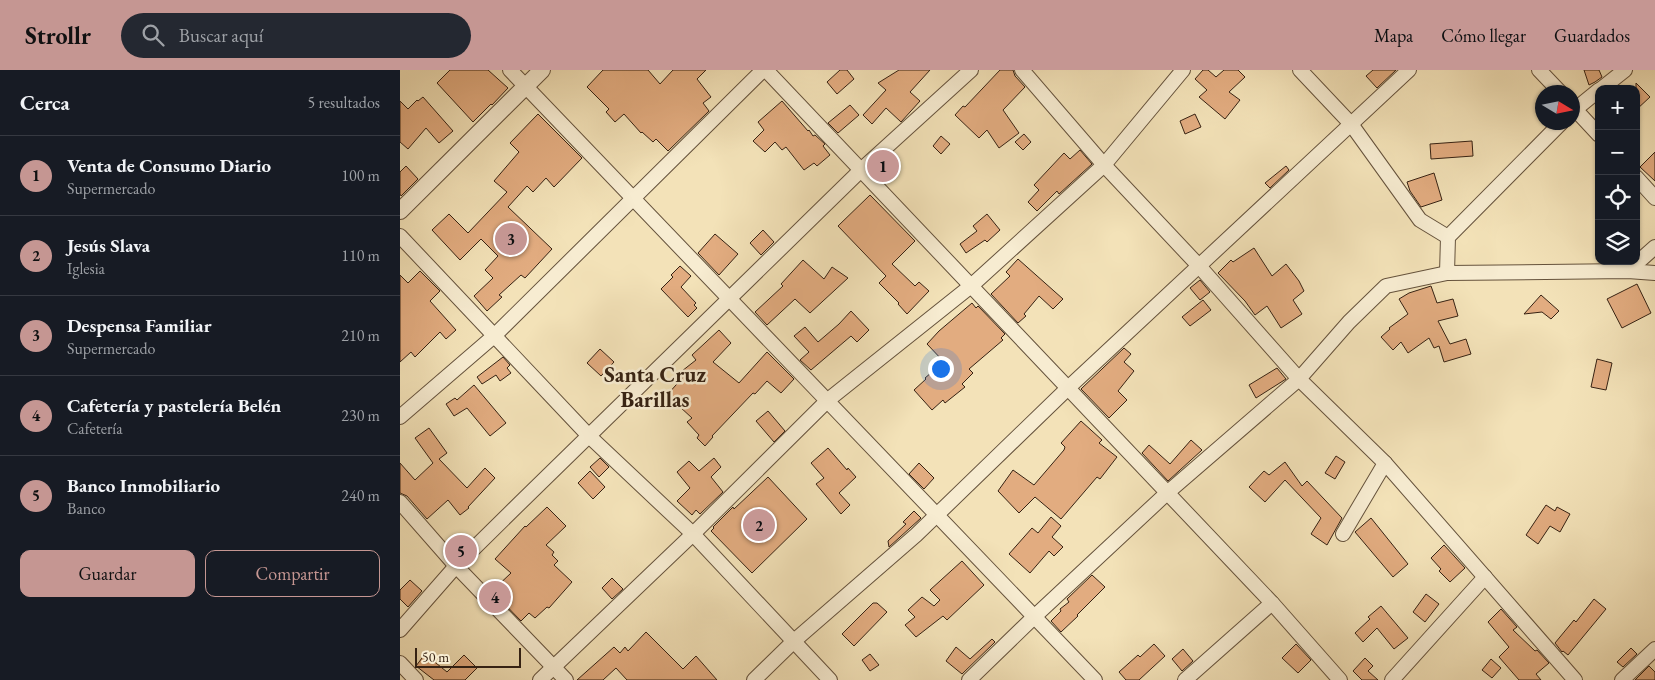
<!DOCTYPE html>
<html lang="es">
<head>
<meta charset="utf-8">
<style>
	:root { --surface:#171b24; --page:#242831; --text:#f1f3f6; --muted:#9ea1a6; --line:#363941; --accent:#c59692 }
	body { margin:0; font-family:"EB Garamond",serif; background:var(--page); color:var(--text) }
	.controls { position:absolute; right:15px; top:15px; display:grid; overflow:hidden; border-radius:10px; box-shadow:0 1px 4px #0004 }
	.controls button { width:45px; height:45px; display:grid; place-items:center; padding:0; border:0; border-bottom:1px solid var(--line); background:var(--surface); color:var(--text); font:25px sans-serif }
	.compass { position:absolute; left:1135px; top:15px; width:45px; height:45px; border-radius:50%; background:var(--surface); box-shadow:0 1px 4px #0004; rotate:100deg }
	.scale { position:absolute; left:15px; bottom:12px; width:106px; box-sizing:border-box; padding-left:5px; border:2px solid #362213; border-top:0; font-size:14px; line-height:18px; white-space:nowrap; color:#362213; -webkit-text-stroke:4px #f7ecd1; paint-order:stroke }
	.you { position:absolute; left:540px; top:298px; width:18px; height:18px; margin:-12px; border:4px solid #fff; border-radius:50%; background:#1a73e8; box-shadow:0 0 0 8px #1a73e833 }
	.badge { display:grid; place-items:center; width:32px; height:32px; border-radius:50%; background:var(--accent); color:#111; font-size:16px; font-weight:700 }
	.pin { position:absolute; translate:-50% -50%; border:2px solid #fff; box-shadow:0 1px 5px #0006 }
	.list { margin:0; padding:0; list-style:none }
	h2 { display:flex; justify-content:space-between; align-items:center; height:65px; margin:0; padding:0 20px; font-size:21px }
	h2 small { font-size:16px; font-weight:400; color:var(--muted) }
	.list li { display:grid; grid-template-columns:32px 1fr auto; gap:15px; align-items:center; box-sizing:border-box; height:80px; padding:0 20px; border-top:1px solid var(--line) }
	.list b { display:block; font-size:19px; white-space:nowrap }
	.list p { margin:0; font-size:16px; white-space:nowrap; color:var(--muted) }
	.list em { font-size:16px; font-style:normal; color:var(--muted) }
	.actions { display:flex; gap:10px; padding:15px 20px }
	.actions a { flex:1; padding:11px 0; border:1px solid var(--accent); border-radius:10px; text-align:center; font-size:18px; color:var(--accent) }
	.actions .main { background:var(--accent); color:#111 }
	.icon { flex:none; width:28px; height:28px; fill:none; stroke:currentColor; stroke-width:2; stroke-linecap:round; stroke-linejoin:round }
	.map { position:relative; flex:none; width:1255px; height:610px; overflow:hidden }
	header { display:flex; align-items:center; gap:30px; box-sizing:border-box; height:70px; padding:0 25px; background:var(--accent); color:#111 }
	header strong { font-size:24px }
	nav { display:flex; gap:28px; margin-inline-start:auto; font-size:18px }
	.search { width:350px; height:45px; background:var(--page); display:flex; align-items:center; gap:12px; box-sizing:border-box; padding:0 18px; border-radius:28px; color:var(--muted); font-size:19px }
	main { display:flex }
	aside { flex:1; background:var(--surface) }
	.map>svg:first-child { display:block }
	.building { fill:#e2ac80; stroke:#362213 }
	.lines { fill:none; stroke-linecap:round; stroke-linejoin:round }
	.minor-casing { stroke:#65523c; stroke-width:16 }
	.tertiary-casing { stroke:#65523c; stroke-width:18 }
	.minor { stroke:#f7ecd1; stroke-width:14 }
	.tertiary { stroke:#f7ecd1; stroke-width:16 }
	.labels { text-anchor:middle; stroke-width:5; stroke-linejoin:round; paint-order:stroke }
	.district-label { font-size:22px; font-weight:bold; fill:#362213; stroke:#f7ecd1 }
</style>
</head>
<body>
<header>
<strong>Strollr</strong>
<div class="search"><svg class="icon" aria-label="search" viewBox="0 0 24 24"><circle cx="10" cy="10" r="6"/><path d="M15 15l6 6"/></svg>Buscar aquí</div>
<nav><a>Mapa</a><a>Cómo llegar</a><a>Guardados</a></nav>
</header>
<main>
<aside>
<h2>Cerca<small>5 resultados</small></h2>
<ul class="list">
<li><span class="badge">1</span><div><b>Venta de Consumo Diario</b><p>Supermercado</p></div><em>100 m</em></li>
<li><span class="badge">2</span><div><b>Jesús Slava</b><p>Iglesia</p></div><em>110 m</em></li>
<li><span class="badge">3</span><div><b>Despensa Familiar</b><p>Supermercado</p></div><em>210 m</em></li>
<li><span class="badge">4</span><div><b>Cafetería y pastelería Belén</b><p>Cafetería</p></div><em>230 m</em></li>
<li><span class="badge">5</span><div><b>Banco Inmobiliario</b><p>Banco</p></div><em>240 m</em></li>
</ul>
<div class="actions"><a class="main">Guardar</a><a>Compartir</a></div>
</aside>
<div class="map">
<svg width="1255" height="610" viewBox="0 0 1255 610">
	<rect width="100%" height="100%" fill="#f3e2b8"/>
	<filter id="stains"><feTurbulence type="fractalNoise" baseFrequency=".004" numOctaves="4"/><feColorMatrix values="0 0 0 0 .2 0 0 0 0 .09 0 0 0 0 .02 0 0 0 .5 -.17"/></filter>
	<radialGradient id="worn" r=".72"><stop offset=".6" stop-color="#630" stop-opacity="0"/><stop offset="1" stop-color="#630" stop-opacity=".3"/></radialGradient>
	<g class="building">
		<path d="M50,0H88L108,18L92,35L91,34L73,52L37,13Z"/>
		<path d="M203,0H248L260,14L273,0H306L297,9L311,27L303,33L309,41L268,81L256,69L253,72L242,62L241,63L224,44L215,52L206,42L209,39L187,17Z"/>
		<path d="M440,0H447L454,9L437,24L427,12Z"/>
		<path d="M499,0H530L510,22L520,31L501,52L486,38L472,54L463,45L486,20L478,13Z"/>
		<path d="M600,0H613L615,6L625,17L603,40L619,63L599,78L587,60L579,68L555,45L563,36L565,37Z"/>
		<path d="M803,0H808L816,7L824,0H838L845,7L829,22L840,30L825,49L799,27L807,20L795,9Z"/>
		<path d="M973,0H996L977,18L966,6Z"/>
		<path d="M1184,0H1199L1202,7L1195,12L1189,15Z"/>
		<path d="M1236,13L1250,27L1236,40Z"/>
		<path d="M23,27L53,61L39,73L26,58L8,79L0,72V31L8,39L17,30L18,31Z"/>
		<path d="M382,31L408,61L409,60L413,66L415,65L425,74L423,76L430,85L417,96L414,93L404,100L386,77L382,80L375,72L365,82L353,71L364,60L358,52Z"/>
		<path d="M450,35L459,45L438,63L428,53Z"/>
		<path d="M138,44L182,88L154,117L146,108L133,122L127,116L108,137L152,179L125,208L121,205L99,225L102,227L87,241L74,226L93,208L85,200L98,186L81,169L60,190L32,160L49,144L68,163L107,122L94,111L119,82L110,73Z"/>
		<path d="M795,44L801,57L785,64L780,51Z"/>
		<path d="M624,64L631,72L623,80L615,72Z"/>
		<path d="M541,66L550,74L541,84L533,76Z"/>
		<path d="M1072,71L1073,86L1031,89L1030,74Z"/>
		<path d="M680,80L692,94L659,124L657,121L637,141L628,132L639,120L634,115L664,83L670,89Z"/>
		<path d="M1255,82V111L1240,97Z"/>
		<path d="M6,96L18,109L1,126L0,124V102Z"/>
		<path d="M886,96L889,100L870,118L865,113Z"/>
		<path d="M1034,103L1042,130L1021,137L1010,121L1007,112Z"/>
		<path d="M470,125L515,171L492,194L515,216L519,212L529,221L507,244L498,234L499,233L479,213L486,206L438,156Z"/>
		<path d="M587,144L600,160L587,172L585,170L566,183L560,174L577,161L573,156Z"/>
		<path d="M363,160L374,172L361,185L350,173Z"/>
		<path d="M315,164L338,184L319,205L298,183Z"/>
		<path d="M854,178L872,206L886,194L899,211L904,221L893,230L902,244L881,258L867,236L855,245L845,231L818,203L831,190L833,192Z"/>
		<path d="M618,189L663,229L653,239L639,226L624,244L626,246L618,253L591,224L610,206L606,202Z"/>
		<path d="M403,190L424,209L432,197L448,208L410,243L395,229L367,255L355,242L383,216L381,214Z"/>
		<path d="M280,196L291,206L281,217L296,233L294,235L297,238L288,247L261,219L273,207L271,205Z"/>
		<path d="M20,201L40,221L30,231L56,260L46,269L40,262L15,287L11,282L0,292V205L8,213Z"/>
		<path d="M800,210L810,222L800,230L790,218Z"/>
		<path d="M1237,214L1251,243L1222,258L1207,229Z"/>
		<path d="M1031,216L1037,233L1053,229L1058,246L1038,251L1050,274L1066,269L1071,284L1044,292L1039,276L1034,278L1029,268L1008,283L1001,272L993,280L981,267L990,259L989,258L1008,244L999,229L1009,223Z"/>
		<path d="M1141,225L1159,241L1151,249L1142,242L1124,244Z"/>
		<path d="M803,230L811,240L790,256L782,247Z"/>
		<path d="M572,233L576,238L578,236L605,264L601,268L603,270L569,299L573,303L562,314L565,317L545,333L543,330L532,340L514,320L526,309L525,308L544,292L527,274L539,261Z"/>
		<path d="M451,241L469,260L457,272L451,266L411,300L400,290L409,282L394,266L405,257L418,272L439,254Z"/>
		<path d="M319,260L331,273L313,292L339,313L367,282L394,309L381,323L367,311L355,324L353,323L312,366L313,367L305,376L297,368L299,365L287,352L292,348L267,325L285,305L282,301L296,290L292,285Z"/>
		<path d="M724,278L731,284L724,292L734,301L718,321L727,330L709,348L681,319Z"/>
		<path d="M200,279L214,292L201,306L187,293Z"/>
		<path d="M103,287L110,295L107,298L111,303L100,311L96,305L82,314L77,307Z"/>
		<path d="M1197,289L1212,293L1206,320L1191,317Z"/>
		<path d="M877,298L886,309L856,328L849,315Z"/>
		<path d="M74,315L106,353L90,366L67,338L54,346L46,334L55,328L57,330Z"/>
		<path d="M368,341L385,361L374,372L356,351Z"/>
		<path d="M681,351L702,370L699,373L717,387L700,409L697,407L661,449L635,427L619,443L598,421L613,400L634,415L664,380L665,377L661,373Z"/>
		<path d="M29,358L47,383L39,389L67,418L85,398L95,408L68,437L69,438L60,445L48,430L27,449L7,426L0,423V393L15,410L33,393L15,368Z"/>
		<path d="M791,370L802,380L768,411L742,383L749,375L770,394Z"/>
		<path d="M428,378L447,400L448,398L456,407L439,423L450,435L441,444L416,414L424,408L411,393Z"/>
		<path d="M936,386L945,392L935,409L925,403Z"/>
		<path d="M200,388L209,397L199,407L190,397Z"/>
		<path d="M314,388L321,397L311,407L323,422L300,444L296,440L292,445L277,431L290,418L277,402L289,391L299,401Z"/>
		<path d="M885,392L902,416L907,411L942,448L927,475L911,464L921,448L885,410L865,432L849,417L864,401L869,405Z"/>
		<path d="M519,393L534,408L524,419L509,404Z"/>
		<path d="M190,401L205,417L193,429L178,413Z"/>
		<path d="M368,407L407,449L352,503L311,461L314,458L313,457L333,437L334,439Z"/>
		<path d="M1146,435L1155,441L1157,437L1170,444L1160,462L1150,456L1138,474L1126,465Z"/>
		<path d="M147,437L166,456L146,475L154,482L152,485L158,491L154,495L172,512L149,538L147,537L135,548L129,543L121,551L92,521L111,503L95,489L125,456L126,457Z"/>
		<path d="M514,441L521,448L489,477L488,471L506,454L503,452Z"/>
		<path d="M651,447L661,456L652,467L663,477L654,486L649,481L630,503L609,484L632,458L638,463Z"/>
		<path d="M971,448L1008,494L993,507L955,462Z"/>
		<path d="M1044,475L1065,498L1050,512L1039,501L1041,499L1031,488Z"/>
		<path d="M562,491L584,515L547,550L543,546L516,567L505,555L515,547L508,540L522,527L534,536L540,530L530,520Z"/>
		<path d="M692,505L705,517L677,545L678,546L661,562L651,551L661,541L660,539L669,532L667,529Z"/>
		<path d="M212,508L223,519L212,529L202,518Z"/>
		<path d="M10,510L22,521L8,537L0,529V520Z"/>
		<path d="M1026,524L1039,534L1025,552L1013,542Z"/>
		<path d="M1194,529L1206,539L1168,585L1163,581L1162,582L1155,573L1174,550L1176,552Z"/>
		<path d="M473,533H477L487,542L454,576L442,564Z"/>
		<path d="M981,536L1008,568L994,579L977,558L963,572L955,563L970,549L968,547Z"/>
		<path d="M1101,539L1117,557L1113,560L1135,581L1137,580L1149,593L1136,604L1141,610H1119L1099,587L1109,577L1088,552Z"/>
		<path d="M246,562L283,599L296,586L317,610H227L216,598L203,610H177L214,577L220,583L225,577L228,581Z"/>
		<path d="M592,569L595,572L562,604L546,591L556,577L570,589Z"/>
		<path d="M754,574L765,586L739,610H726L719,602L738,585L740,587Z"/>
		<path d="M896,574L911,590L898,603L882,588Z"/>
		<path d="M1231,578L1237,584L1223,597L1217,592Z"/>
		<path d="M783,579L793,591L782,601L772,589Z"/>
		<path d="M25,584L47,602L64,585L77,598L65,610H34L16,596Z"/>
		<path d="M470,584L479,595L470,601L462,590Z"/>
		<path d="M965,588L973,596L968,601L978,610H962L953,601Z"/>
		<path d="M1091,589L1101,598L1092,608L1082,600Z"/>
		<path d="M1249,596L1255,602V610H1235Z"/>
	</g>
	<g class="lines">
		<g class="minor-casing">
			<g id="minor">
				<path d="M110,0C306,202 499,407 695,610"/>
				<path d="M366,0L872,533L940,610"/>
				<path d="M622,0L704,95L799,196L899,309L985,393L1175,610"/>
				<path d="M900,0L951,54L1020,150L1048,167"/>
				<path d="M1139,0L1160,22"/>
				<path d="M1201,19L1225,0"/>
				<path d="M1172,36L1199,65"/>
				<path d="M1172,42L1199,20"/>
				<path d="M1236,107L1255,128"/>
				<path d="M0,166L189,366L293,464L430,610"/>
				<path d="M1228,201L1255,177"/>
				<path d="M1047,203L1048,167L1162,52"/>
				<path d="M0,347L94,266L363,0"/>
				<path d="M0,432L56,496L166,610"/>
				<path d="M943,464L985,393"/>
				<path d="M0,560L56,496L121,432L461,100L571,0"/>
				<path d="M0,593L16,610"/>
				<path d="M140,610L293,464L428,330L571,216L704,95L783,0"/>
				<path d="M354,610L394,571L516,465L668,318L1009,0"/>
				<path d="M569,610L634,547L767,423L899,309L949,252L986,216L1047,203L1228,201L1255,203"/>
				<path d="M785,610L872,533"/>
				<path d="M992,610L1085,507"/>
				<path d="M1222,610L1255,579"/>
			</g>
		</g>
		<g class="tertiary-casing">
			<path id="tertiary" d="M0,141L142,0"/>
		</g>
		<use href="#minor" class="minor"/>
		<use href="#tertiary" class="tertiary"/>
	</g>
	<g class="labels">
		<g class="district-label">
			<text x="255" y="312">Santa Cruz<tspan x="255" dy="25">Barillas</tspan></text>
		</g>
	</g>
	<rect width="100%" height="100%" filter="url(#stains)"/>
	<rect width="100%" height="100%" fill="url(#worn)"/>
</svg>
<div class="controls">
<button>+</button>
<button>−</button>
<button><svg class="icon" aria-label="locate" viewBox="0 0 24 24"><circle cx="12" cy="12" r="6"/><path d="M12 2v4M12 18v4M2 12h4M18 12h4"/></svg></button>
<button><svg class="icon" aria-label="layers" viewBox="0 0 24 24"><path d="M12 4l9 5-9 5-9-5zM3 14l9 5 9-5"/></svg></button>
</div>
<svg class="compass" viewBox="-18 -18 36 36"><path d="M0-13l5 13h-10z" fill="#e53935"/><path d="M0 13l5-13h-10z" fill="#9ea1a6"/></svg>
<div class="scale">50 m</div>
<div class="you"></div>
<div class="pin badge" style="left:483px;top:96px">1</div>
<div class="pin badge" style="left:359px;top:455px">2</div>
<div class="pin badge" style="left:111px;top:169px">3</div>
<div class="pin badge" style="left:95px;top:527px">4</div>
<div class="pin badge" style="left:61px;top:481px">5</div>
</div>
</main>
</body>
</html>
